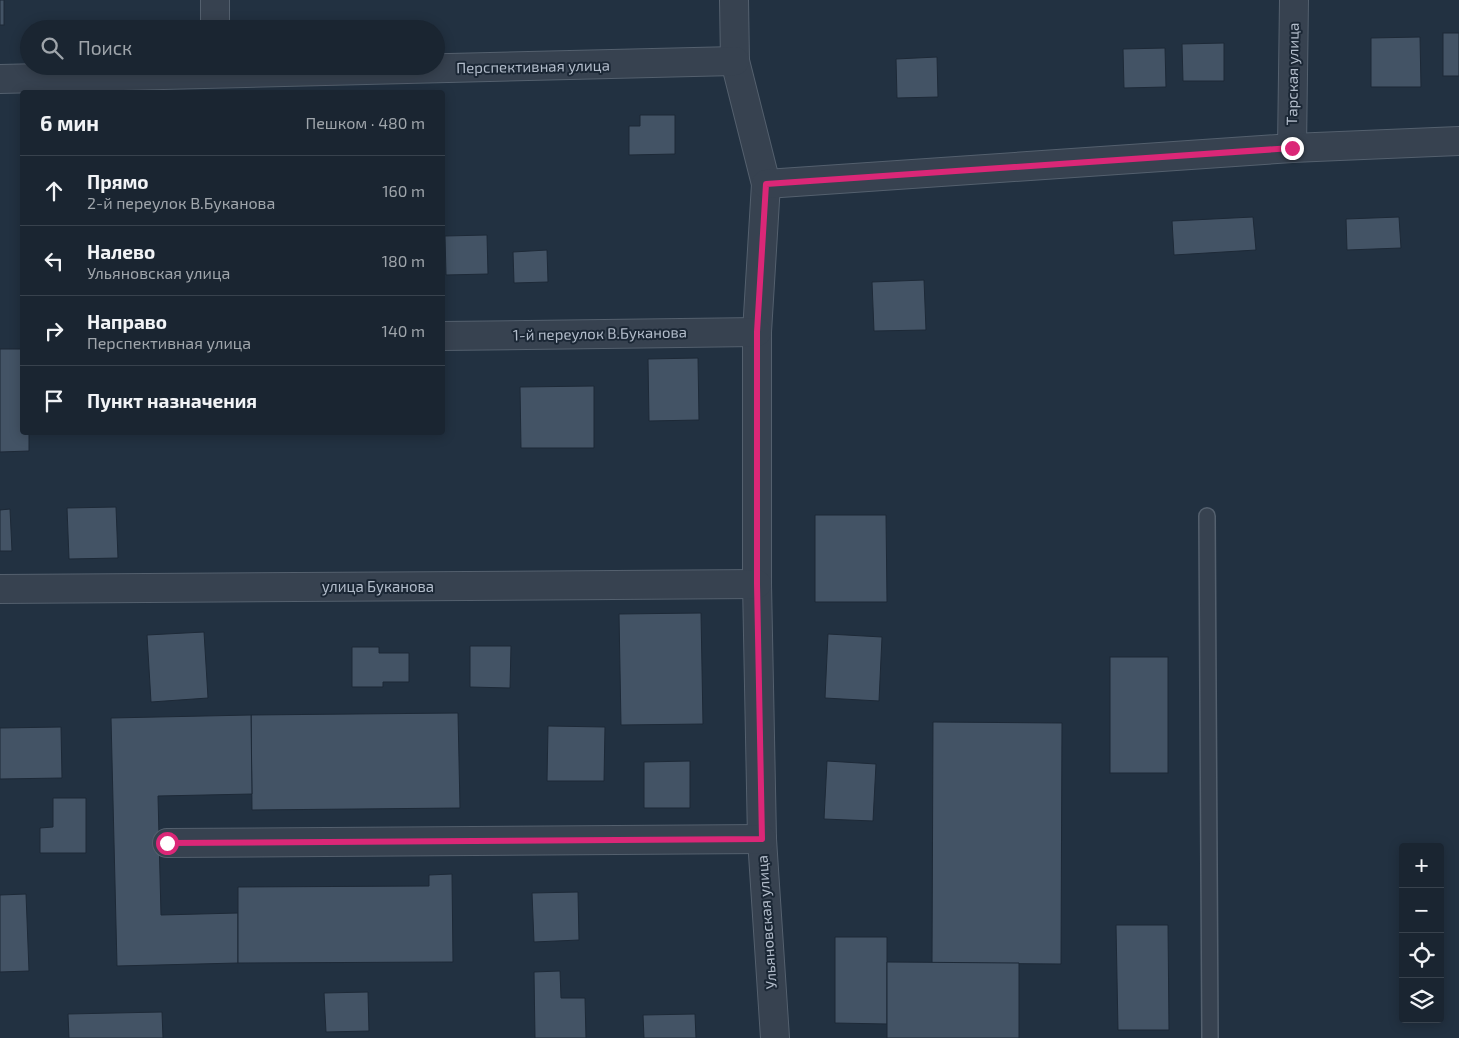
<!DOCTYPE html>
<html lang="ru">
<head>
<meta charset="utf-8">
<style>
	:root { --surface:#1a2531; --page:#232d39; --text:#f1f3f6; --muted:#9fa5ab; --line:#38424d }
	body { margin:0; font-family:"Exo 2",sans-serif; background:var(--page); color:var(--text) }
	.controls { position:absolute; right:15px; bottom:15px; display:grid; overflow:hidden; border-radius:5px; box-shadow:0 2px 12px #0003 }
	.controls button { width:45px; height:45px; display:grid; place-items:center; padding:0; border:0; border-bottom:1px solid var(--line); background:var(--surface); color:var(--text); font:25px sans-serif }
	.stop { position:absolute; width:15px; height:15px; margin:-11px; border:4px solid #db2777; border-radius:50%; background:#fff }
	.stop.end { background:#db2777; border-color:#fff; box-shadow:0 1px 5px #0008 }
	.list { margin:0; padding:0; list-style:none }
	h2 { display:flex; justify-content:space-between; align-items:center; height:65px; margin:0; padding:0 20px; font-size:21px }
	h2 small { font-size:16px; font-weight:400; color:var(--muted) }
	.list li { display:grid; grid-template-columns:32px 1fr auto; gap:15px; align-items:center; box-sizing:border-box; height:70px; padding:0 20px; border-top:1px solid var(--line) }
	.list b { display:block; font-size:19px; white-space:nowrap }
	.list p { margin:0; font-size:16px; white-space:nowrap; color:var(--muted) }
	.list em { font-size:16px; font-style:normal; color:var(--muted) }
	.icon { flex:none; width:28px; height:28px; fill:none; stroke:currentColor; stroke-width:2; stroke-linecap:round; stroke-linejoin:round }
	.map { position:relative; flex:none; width:1459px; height:1038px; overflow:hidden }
	.search { position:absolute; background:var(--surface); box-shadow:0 2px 12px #0003; left:20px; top:20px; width:425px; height:55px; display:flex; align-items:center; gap:12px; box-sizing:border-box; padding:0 18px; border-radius:28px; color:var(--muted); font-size:19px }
	.panel { position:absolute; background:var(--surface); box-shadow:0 2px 12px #0003; left:20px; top:90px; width:425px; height:345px; border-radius:5px }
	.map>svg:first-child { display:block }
	.building { fill:#435365; stroke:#1d2937 }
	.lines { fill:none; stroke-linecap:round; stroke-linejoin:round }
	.service-casing { stroke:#54606e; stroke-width:18 }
	.minor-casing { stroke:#54606e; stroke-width:30 }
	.service { stroke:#374250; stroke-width:15 }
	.minor { stroke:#374250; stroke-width:28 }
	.route { stroke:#db2777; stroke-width:6 }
	.labels { text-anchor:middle; stroke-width:4; stroke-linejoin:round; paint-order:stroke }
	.street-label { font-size:15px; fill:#b3bdcb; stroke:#1b2735 }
</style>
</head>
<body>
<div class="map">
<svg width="1459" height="1038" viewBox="0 0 1459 1038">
	<rect width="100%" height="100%" fill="#223141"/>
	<g class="building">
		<rect x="0" y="0" width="4" height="25"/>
		<rect x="1443" y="33" width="16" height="43"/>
		<path d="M1420,37L1421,87H1371V38Z"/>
		<path d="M1224,43V81H1183L1182,44Z"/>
		<path d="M1165,48L1166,87L1124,88L1123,49Z"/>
		<path d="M937,57L938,97L897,98L896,59Z"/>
		<path d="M640,115H675V154L629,155V126H640Z"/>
		<path d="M1253,217L1256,250L1174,255L1172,221Z"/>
		<path d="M1399,217L1401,248L1347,250L1346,219Z"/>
		<path d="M487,235L488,274L446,275L445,236Z"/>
		<path d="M547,250L548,282L514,283L513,252Z"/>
		<path d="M924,280L926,330L874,331L872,282Z"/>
		<path d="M0,349H22V432H29V451L0,452Z"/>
		<path d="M698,358L699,420L649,421L648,359Z"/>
		<path d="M594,386V448H521L520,387Z"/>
		<path d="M116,507L118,558L69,559L67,508Z"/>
		<path d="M10,509L12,551H0V510Z"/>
		<path d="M815,515H886L887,602H815Z"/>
		<path d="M701,613L703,724L621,725L619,614Z"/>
		<path d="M204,632L208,698L151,702L147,635Z"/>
		<path d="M828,634L882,637L879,701L825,698Z"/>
		<path d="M470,646H511L510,688L470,687Z"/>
		<path d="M352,647H379V653H409V682H383V687H352Z"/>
		<rect x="1110" y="657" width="58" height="116"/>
		<path d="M458,713L460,808L252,810L251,715Z"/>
		<path d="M251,715L252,794L158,796L161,915L238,913V963L117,966L111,718Z"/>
		<path d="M933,722L1062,723L1061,964L932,963Z"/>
		<path d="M548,726L605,727L604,781H547Z"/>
		<path d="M61,727L62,778L0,779V728Z"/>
		<path d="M690,761V808H644V762Z"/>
		<path d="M827,761L876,764L873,821L824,819Z"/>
		<path d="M53,798H86V853H40V828L53,827Z"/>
		<path d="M452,874L453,962L238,963V887L429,886V875Z"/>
		<path d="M578,892L579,940L534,942L532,893Z"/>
		<path d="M26,894L29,971L0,972V895Z"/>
		<path d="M1116,925H1168L1169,1030H1118Z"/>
		<path d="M835,937H887V1024L835,1023Z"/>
		<path d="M887,962L1019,963V1038H887Z"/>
		<path d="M560,971L561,998H585L586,1038H535L534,972Z"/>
		<path d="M368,992L369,1031L326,1032L324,993Z"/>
		<path d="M162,1012L163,1038H69L68,1014Z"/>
		<path d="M695,1014L696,1038H644L643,1015Z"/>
	</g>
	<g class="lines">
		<g class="service-casing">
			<path id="service" d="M1207,516L1210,1038"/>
		</g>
		<g class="minor-casing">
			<g id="minor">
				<path d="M215,0V29"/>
				<path d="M734,0L735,61L766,184L757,332V584L762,839L775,1038"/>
				<path d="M0,79L735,61"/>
				<path d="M1292,148L1294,0"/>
				<path d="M766,184L1292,148L1459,141"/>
				<path d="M442,336L757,332"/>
				<path d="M0,589L757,584"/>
				<path d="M167,843L762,839"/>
			</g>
		</g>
		<use href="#service" class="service"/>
		<use href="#minor" class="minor"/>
	</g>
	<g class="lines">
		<path class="route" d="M167,843L762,839L757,584V332L766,184L1292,148"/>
	</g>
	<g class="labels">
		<g class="street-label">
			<text transform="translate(533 67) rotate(-1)" y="5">Перспективная улица</text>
			<text transform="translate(1293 74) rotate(-89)" y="5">Тарская улица</text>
			<text transform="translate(600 334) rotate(-1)" y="5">1-й переулок В.Буканова</text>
			<text x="378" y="592">улица Буканова</text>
			<text transform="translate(767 922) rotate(-94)" y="5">Ульяновская улица</text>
		</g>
	</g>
</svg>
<div class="controls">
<button>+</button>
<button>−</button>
<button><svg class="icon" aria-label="locate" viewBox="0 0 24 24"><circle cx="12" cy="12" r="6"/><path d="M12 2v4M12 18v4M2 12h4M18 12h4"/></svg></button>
<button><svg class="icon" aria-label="layers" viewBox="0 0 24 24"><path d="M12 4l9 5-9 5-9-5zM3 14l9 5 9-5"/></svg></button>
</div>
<div class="stop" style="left:167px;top:843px"></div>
<div class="stop end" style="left:1292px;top:148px"></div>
<div class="search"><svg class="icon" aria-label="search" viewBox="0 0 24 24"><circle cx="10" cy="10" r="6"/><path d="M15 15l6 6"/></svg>Поиск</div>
<section class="panel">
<h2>6 мин<small>Пешком · 480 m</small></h2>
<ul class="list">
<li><svg class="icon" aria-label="ahead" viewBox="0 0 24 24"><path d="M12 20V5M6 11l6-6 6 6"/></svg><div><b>Прямо</b><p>2-й переулок В.Буканова</p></div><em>160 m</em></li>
<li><svg class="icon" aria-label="left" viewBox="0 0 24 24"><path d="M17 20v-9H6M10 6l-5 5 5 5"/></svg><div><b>Налево</b><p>Ульяновская улица</p></div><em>180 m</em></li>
<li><svg class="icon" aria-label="right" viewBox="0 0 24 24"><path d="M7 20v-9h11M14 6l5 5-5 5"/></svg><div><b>Направо</b><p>Перспективная улица</p></div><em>140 m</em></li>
<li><svg class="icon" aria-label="arrive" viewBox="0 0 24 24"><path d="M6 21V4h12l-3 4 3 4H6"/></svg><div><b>Пункт назначения</b></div></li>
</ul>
</section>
</div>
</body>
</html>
